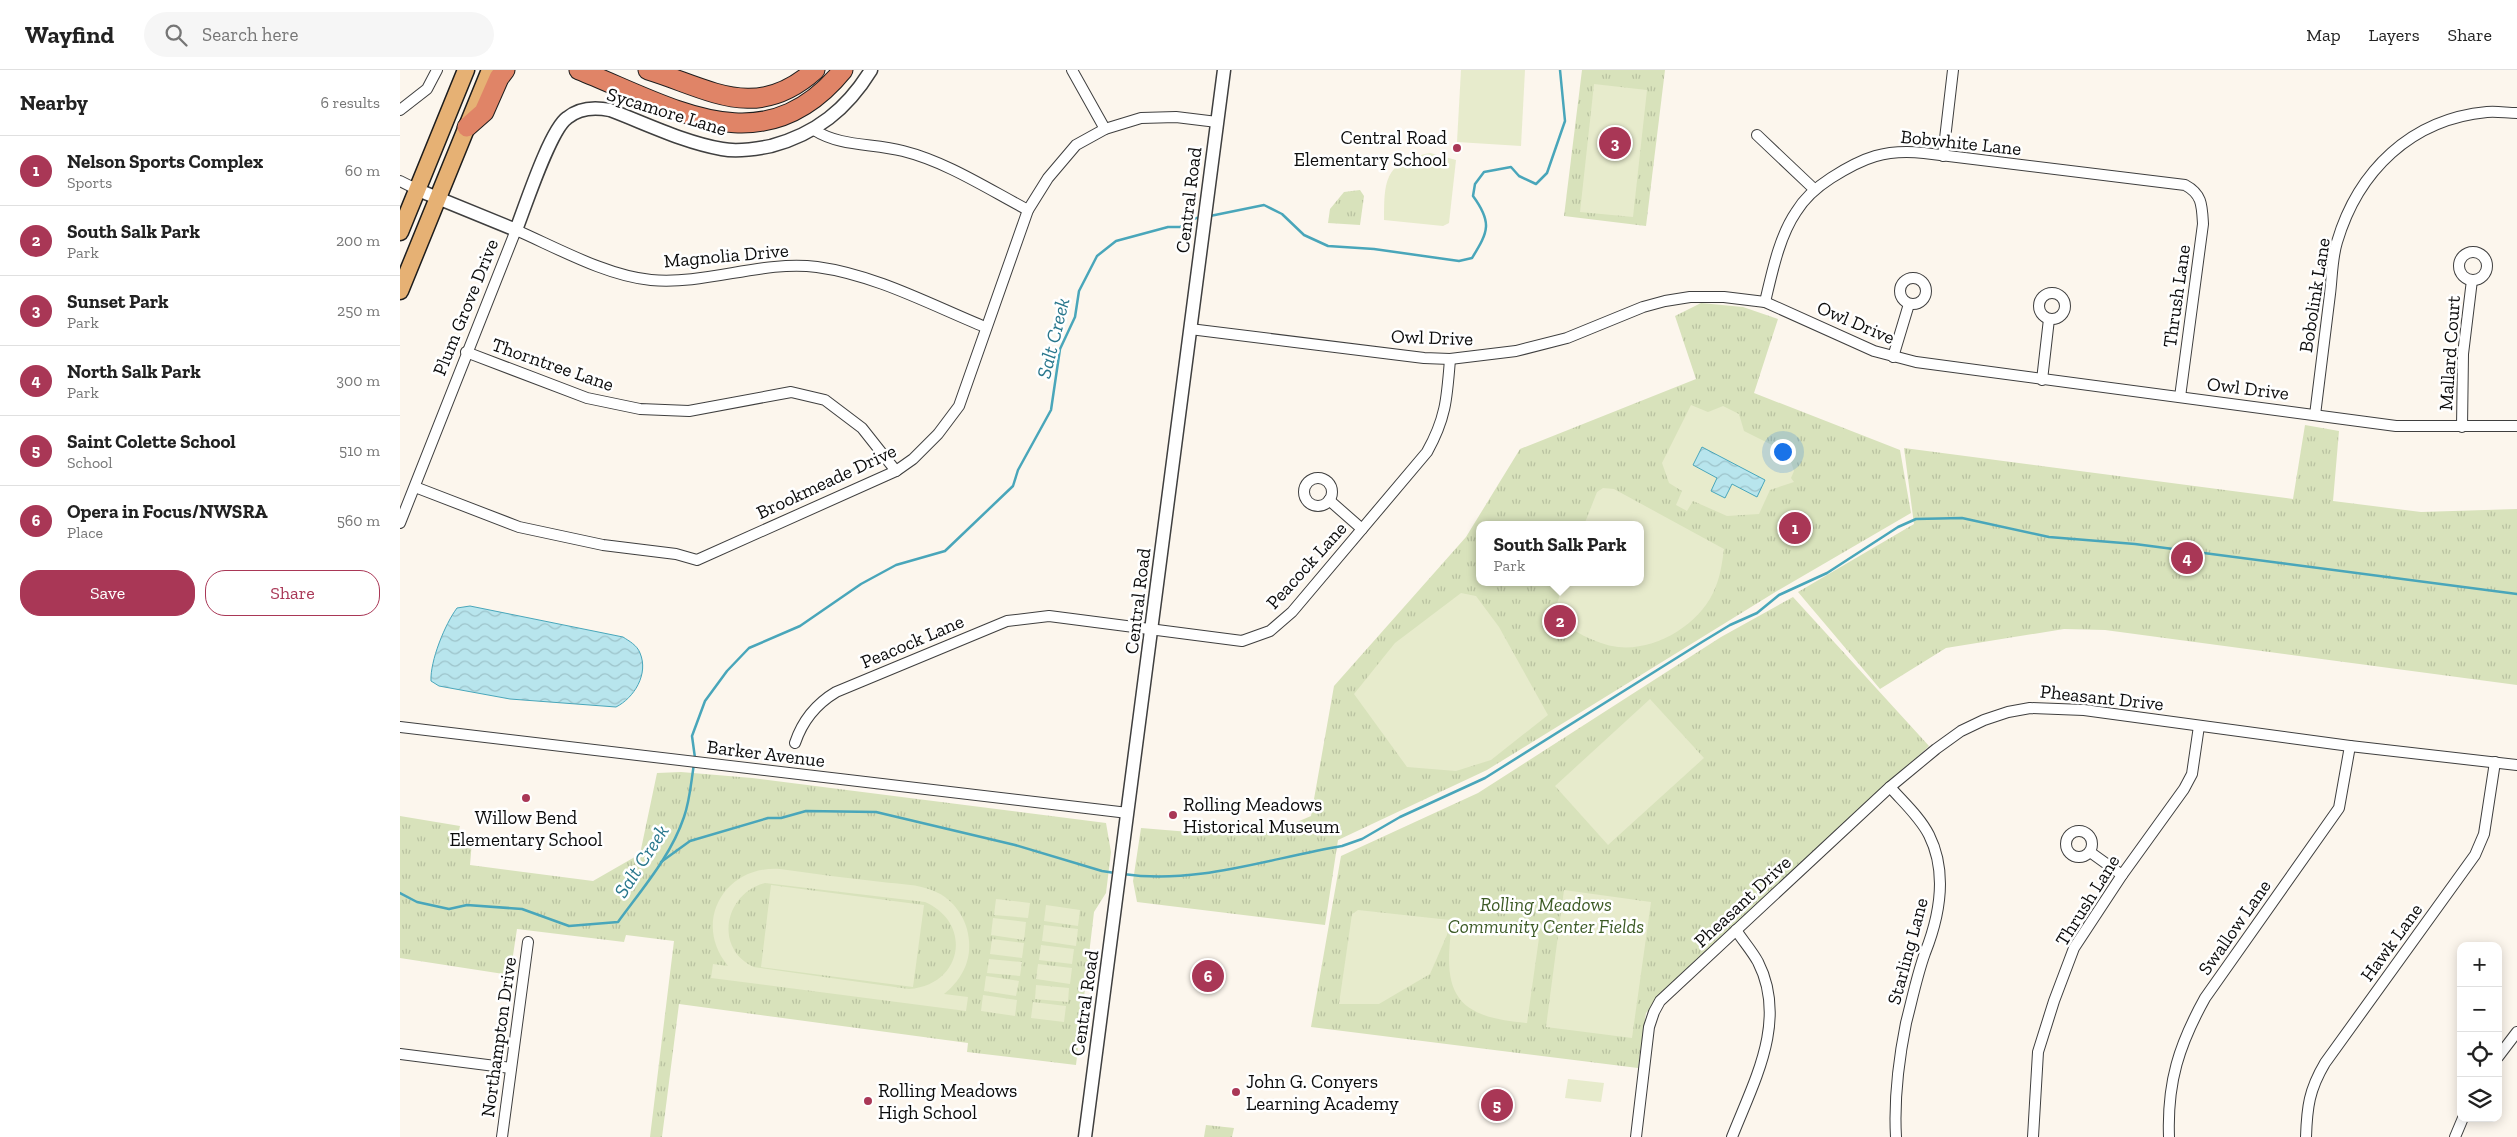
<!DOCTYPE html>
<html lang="en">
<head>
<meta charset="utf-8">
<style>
	:root { --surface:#fff; --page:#f6f6f6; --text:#222; --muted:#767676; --line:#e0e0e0; --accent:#a93756 }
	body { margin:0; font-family:"Zilla Slab",serif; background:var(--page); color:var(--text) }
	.controls { position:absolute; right:15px; bottom:15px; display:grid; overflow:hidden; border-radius:10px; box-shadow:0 2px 12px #0003 }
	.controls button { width:45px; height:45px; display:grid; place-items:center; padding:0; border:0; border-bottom:1px solid var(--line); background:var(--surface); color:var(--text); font:25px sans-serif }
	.you { position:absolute; left:1382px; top:381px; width:18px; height:18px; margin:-12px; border:4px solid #fff; border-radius:50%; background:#1a73e8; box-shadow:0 0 0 8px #1a73e833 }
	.badge { display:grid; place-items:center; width:32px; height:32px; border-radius:50%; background:var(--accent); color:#fff; font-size:16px; font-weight:700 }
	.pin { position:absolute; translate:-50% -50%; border:2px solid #fff; box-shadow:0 1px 5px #0006 }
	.popup { position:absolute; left:1076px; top:451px; width:168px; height:65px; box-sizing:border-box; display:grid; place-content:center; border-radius:10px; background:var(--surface); filter:drop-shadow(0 1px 4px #0005); font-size:16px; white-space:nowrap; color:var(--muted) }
	.popup b { font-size:19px; color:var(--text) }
	.popup::after { content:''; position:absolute; left:50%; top:100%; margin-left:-10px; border:10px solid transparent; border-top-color:var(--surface) }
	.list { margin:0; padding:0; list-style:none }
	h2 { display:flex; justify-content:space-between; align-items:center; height:65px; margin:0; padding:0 20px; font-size:21px }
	h2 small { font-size:16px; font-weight:400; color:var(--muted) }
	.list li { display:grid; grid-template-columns:32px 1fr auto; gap:15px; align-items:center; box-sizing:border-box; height:70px; padding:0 20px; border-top:1px solid var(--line) }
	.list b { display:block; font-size:19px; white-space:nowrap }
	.list p { margin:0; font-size:16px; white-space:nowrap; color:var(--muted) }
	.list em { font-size:16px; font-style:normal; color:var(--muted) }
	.actions { display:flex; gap:10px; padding:15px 20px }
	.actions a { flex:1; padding:11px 0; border:1px solid var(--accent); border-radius:20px; text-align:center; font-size:18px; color:var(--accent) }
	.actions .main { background:var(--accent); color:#fff }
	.icon { flex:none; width:28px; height:28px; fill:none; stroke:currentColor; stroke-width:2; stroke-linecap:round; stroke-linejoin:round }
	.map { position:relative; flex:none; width:2117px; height:1067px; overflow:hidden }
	header { display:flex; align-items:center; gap:30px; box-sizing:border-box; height:70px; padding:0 25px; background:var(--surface); border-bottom:1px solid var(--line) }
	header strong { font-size:24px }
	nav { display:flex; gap:28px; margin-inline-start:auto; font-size:18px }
	.search { width:350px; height:45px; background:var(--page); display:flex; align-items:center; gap:12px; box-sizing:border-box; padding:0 18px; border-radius:28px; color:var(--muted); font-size:19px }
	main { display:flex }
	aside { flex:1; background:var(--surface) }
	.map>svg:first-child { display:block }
	.grass { fill:url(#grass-tufts); fill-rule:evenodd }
	.pitch { fill:#e7ebcc; fill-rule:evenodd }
	.water { fill:url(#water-waves); stroke:#49a6ba }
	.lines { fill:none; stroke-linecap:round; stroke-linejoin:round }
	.stream { stroke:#49a6ba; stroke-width:2.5 }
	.minor-casing { stroke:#3f3f3f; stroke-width:12 }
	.tertiary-casing { stroke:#3f3f3f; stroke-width:15 }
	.primary-casing { stroke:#1d1d1d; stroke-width:19 }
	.motorway-casing { stroke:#1d1d1d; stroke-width:21 }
	.minor { stroke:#fff; stroke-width:10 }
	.tertiary { stroke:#fff; stroke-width:12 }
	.primary { stroke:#e6b174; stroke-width:16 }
	.motorway { stroke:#e08467; stroke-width:19 }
	.poi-dot { fill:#a93756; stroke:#fff; stroke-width:2 }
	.labels { text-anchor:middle; stroke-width:5; stroke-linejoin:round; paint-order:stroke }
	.street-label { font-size:19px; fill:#0c0c0c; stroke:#fff }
	.poi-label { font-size:19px; fill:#0c0c0c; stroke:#fff; text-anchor:start }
	.park-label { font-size:19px; font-style:italic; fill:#3c5a25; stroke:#fff }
	.water-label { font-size:20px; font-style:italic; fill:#27768c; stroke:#fff }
</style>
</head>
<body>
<header>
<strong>Wayfind</strong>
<div class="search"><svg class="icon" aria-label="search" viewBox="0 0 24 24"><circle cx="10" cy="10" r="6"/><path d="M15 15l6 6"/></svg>Search here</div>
<nav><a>Map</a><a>Layers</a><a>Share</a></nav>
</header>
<main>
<aside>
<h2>Nearby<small>6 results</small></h2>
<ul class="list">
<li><span class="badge">1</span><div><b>Nelson Sports Complex</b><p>Sports</p></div><em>60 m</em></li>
<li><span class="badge">2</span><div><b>South Salk Park</b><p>Park</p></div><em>200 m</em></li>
<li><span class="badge">3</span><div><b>Sunset Park</b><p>Park</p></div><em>250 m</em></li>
<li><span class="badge">4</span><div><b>North Salk Park</b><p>Park</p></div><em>300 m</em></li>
<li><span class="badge">5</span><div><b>Saint Colette School</b><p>School</p></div><em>510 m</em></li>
<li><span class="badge">6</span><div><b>Opera in Focus/NWSRA</b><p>Place</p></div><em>560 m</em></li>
</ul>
<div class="actions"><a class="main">Save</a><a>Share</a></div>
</aside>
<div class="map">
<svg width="2117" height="1067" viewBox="0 0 2117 1067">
	<defs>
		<pattern id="grass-tufts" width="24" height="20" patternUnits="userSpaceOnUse" patternTransform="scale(1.25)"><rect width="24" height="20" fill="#d8e2bb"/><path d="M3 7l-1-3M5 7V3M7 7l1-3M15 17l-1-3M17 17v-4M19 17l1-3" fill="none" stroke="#b8c1a0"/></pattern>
		<pattern id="water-waves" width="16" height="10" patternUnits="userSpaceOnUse" patternTransform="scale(1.25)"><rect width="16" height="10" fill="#b8e5ed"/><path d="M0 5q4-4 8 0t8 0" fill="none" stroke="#9dc3ca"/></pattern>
	</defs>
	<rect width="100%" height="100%" fill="#fcf6ed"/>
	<g class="grass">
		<path d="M1182,0H1265L1246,156L1164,146Z"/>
		<path d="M960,120L964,126L960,155L928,153L930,139L944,122Z"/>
		<path d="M1301,233L1343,237L1378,249L1354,323L1500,380L1511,443L1377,521L1087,700L938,770L925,855L737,832L733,811L741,758L826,765L876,761L911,746L934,616L1066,467L1120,379L1296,309L1275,246ZM1080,455H1240V512H1080Z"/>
		<path d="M1905,355L1939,361L1933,431L2021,442L2117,439V615L1705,560L1664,559L1546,578L1480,619L1398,522L1514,454L1504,378L1893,429Z"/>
		<path d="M1393,527L1529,676L1285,900L1246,943L1238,998L911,957L941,786L1078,723L1321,567Z"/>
		<path d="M281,702L352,708L706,753L711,782L706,823L694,842L676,995L567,982L568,973L279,934L262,1067H250L274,871L226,865L224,872L117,859L110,905L0,888V746L60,756L57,770L72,771L70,795L193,811L240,784L257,703Z"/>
		<path d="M806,1055L834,1058L832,1067H804Z"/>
	</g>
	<g class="pitch">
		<path d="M1061,0H1125L1121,76L1057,72Z"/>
		<path d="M1194,14L1247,20L1233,147L1180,142Z"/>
		<path d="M1030,83L1056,90L1049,153L1043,156L984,150C984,109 985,92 1030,83Z"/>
		<path d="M1291,335L1308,342L1323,336L1339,344L1344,361L1388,383L1394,401L1391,408L1394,412L1370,420L1359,444L1327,446L1293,431L1287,441L1276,435L1282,421L1269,413L1262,393Z"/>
		<path d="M1203,418L1214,419L1324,479C1322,494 1320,509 1313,523C1297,556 1255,581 1218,577C1194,574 1172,560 1153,546L1164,512H1240V455H1184L1197,422Z"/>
		<path d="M1061,523L1076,526L1099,557L1148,645L1091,690L1056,701L1007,697L954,624L995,573Z"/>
		<path d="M1250,629L1304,688L1208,775L1155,716Z"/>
		<path d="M380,799C414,804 448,808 482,812C499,814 518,814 534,821C554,829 568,850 569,871C571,893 560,911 544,924L568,927L566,941L311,908L313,894L328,896C292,853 324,795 380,799ZM365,813L525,832C573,853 563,915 509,919L354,897C313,878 325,823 365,813Z"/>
		<path d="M371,815L524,835L513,917L361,897Z"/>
		<path d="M1164,820L1251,832L1232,968L1146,957Z"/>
		<path d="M596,829L630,833L628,848L594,845Z"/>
		<path d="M646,835L680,840L678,856L644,851Z"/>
		<path d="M958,840L1050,850L1047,865L1030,904L979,934H939L952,844Z"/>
		<path d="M593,848L626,852L624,870L591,865Z"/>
		<path d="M1052,854L1130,862L1139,868L1127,953C1055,947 1042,924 1052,854Z"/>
		<path d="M644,855L678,859L676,876L642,871Z"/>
		<path d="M592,869L624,873L622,888L590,884Z"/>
		<path d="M641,875L674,879L672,894L639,890Z"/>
		<path d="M589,889L622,892L620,906L587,903Z"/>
		<path d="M638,894L672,898L670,914L636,909Z"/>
		<path d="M586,906L619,911L616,926L584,921Z"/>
		<path d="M636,915L669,918L668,932L635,929Z"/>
		<path d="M583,925L617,930L615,946L581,941Z"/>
		<path d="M633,932L666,936L664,952L631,948Z"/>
		<path d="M1168,1009L1204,1013L1201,1032L1165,1028Z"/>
	</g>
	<g class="water">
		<path d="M1302,377L1365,410L1357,427L1332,414L1325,428L1311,421L1317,408L1293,395Z"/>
		<path d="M70,536L223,567C229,571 237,575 240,583C249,604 234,628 216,637L110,629L39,616L31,611C30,591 45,554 57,538Z"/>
	</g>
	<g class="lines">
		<g class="stream">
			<path d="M810,146L864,135L882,144L904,165L928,176L974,179L1059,191L1072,188C1089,161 1092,152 1073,126L1075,114L1084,102L1111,97L1119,106L1136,114L1147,103L1165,51L1160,0"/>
			<path d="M295,688L292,666L305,631L327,601L349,578L400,556L461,514L496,495L545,481L613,416L618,400L651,340L660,279L675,247L679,221L697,186L716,171L768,157H780L792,149L802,147"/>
			<path d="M261,792L290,771L368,748H381L406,741L476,742L615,775L702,801L715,803"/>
			<path d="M723,804C797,815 870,788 942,776L962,769L1000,747L1085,708L1302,572L1330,555L1357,543L1379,525L1427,503L1498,457L1516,449L1562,448L1649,467L1735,474L2117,524"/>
			<path d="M0,823L17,832L49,839L67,835L122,839L169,856L218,852C242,819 271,786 284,747C290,730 291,712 294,694"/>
		</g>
		<g class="minor-casing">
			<g id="minor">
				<path d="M672,0L705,59"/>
				<path d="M0,40L27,19L37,0"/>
				<path d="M414,60C441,77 472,73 503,81C547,92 588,119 628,140"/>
				<path d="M1357,65L1414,119"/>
				<path d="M1543,86L1553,0"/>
				<path d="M0,111L18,120"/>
				<circle cx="2073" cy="196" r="14"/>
				<circle cx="1513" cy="221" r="13"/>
				<circle cx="1652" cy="236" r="13"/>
				<path d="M1365,232C1372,203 1379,167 1396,142C1405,127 1417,117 1431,108C1464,87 1485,79 1524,83L1785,115C1802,124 1802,135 1803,154L1780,327"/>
				<path d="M790,259L1024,288L1050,289L1116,281L1167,268L1243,237L1265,231L1290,227H1324L1365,232L1474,281L1516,292L1996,356H2117"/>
				<path d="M66,282L187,328L240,339L289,341L391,322L425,330L462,358L496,401"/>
				<path d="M1493,287L1509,234"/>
				<path d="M1642,310L1649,249"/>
				<path d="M1915,345C1920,304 1925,264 1930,224C1932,208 1932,188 1937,172C1958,101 2011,49 2087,42C2097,41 2107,43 2117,43"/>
				<path d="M2062,357L2063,284L2072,210"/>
				<circle cx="918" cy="422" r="14"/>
				<path d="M15,417L119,457L203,475L276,484L297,490L496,401L513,389L538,364L559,336L628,140L648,108L676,75L705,59L741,48L776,47L817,52"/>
				<path d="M929,430L962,459"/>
				<path d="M0,453L116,160C157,178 207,206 251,210C307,215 362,190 417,197C476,205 531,235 585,257"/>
				<path d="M0,657L728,743"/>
				<path d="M395,673C402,652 416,634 436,622L607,551L649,546L842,571L870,561L892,542L1027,382C1046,348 1047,328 1050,289"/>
				<path d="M1490,717C1503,732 1520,747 1529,765C1548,803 1540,845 1525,883C1517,905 1512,930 1506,953C1499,988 1494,1032 1496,1067"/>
				<circle cx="1679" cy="774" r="13"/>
				<path d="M1690,782L1722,805"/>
				<path d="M0,984L111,998"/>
				<path d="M2098,987L2117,962"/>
				<path d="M102,1067L128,872"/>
				<path d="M1236,1067L1249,957L1254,942L1260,931L1490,717L1536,679L1561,661L1584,650L1608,642L1630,638L1684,640L1950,676L2117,695"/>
				<path d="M1332,1067C1354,1011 1388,951 1358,892C1352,881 1343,871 1336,860"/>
				<path d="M1633,1067L1638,982L1654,931L1674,878L1722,805L1784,719L1792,704L1799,656"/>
				<path d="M1769,1067C1767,1012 1779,975 1805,928L1939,738L1950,676"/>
				<path d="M1906,1067C1907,1037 1909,1020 1925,993L2075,785L2084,764L2095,692"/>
				<path d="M2055,1067L2063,1048"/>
			</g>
		</g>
		<g class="tertiary-casing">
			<g id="tertiary">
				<path d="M18,120L116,160C125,137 150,60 167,48C180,37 195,37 210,40C247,54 283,72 322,79C338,82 356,79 371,76C416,64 447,39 471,0"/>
				<path d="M685,1067L824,0"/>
			</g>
		</g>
		<g class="primary-casing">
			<g id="primary">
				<path d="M0,162L66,0"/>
				<path d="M0,221L90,0"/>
			</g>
		</g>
		<g class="motorway-casing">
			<g id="motorway">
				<path d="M179,0C272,37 363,98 443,0"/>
				<path d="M248,0C310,19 356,53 415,0"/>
				<path d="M67,57L84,42L99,8L105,0"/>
			</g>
		</g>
		<use href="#minor" class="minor"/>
		<use href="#tertiary" class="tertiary"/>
		<use href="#primary" class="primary"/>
		<use href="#motorway" class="motorway"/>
	</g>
	<g class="poi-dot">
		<circle cx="1057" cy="78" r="5"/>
		<circle cx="126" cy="728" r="5"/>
		<circle cx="773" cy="745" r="5"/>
		<circle cx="836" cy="1022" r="5"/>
		<circle cx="468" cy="1031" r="5"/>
	</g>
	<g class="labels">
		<g class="street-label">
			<text transform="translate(267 41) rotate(17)" y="7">Sycamore Lane</text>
			<text transform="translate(1561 72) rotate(6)" y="7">Bobwhite Lane</text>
			<text transform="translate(788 130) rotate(-83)" y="7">Central Road</text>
			<text transform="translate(326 185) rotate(-5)" y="7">Magnolia Drive</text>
			<text transform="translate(1914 225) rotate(-81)" y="7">Bobolink Lane</text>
			<text transform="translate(1776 226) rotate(-82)" y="7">Thrush Lane</text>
			<text transform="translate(65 237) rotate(-68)" y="7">Plum Grove Drive</text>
			<text transform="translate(1456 252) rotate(23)" y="7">Owl Drive</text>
			<text transform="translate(1032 267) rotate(2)" y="7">Owl Drive</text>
			<text transform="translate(2049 283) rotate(-86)" y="7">Mallard Court</text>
			<text transform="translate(153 294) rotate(19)" y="7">Thorntree Lane</text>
			<text transform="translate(1848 318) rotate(7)" y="7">Owl Drive</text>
			<text transform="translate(426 411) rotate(-25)" y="7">Brookmeade Drive</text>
			<text transform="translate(906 495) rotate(-48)" y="7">Peacock Lane</text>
			<text transform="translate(737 531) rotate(-83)" y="7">Central Road</text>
			<text transform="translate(512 571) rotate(-23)" y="7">Peacock Lane</text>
			<text transform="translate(1702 627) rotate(6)" y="7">Pheasant Drive</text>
			<text transform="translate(366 683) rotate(7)" y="7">Barker Avenue</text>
			<text transform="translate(1687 830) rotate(-58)" y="7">Thrush Lane</text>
			<text transform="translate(1342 831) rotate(-43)" y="7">Pheasant Drive</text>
			<text transform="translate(1834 857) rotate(-55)" y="7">Swallow Lane</text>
			<text transform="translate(1991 872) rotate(-54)" y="7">Hawk Lane</text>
			<text transform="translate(1507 881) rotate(-75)" y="7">Starling Lane</text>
			<text transform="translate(684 933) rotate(-82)" y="7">Central Road</text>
			<text transform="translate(98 967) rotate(-82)" y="7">Northampton Drive</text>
		</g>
		<g class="poi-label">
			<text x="1047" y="74" text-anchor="end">Central Road<tspan x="1047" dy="22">Elementary School</tspan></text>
			<text x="783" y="741">Rolling Meadows<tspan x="783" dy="22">Historical Museum</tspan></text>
			<text x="126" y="754" text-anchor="middle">Willow Bend<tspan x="126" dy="22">Elementary School</tspan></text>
			<text x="846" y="1018">John G. Conyers<tspan x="846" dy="22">Learning Academy</tspan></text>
			<text x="478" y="1027">Rolling Meadows<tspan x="478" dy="22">High School</tspan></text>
		</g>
		<g class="park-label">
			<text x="1146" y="841">Rolling Meadows<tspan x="1146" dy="22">Community Center Fields</tspan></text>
		</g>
		<g class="water-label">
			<text transform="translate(653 268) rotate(-76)" y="7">Salt Creek</text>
			<text transform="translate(241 791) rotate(-57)" y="7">Salt Creek</text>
		</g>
	</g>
</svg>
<div class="controls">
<button>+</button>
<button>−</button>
<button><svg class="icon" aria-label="locate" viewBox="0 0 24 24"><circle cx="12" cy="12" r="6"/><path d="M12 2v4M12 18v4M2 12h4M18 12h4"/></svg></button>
<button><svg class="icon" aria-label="layers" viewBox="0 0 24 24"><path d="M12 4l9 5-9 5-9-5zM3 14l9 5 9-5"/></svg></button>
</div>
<div class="you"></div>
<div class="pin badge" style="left:1395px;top:458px">1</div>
<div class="pin badge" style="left:1160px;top:551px">2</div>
<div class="popup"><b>South Salk Park</b>Park</div>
<div class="pin badge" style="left:1215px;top:73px">3</div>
<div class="pin badge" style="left:1787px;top:488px">4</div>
<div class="pin badge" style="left:1097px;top:1035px">5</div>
<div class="pin badge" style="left:808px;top:906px">6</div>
</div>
</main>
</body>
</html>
